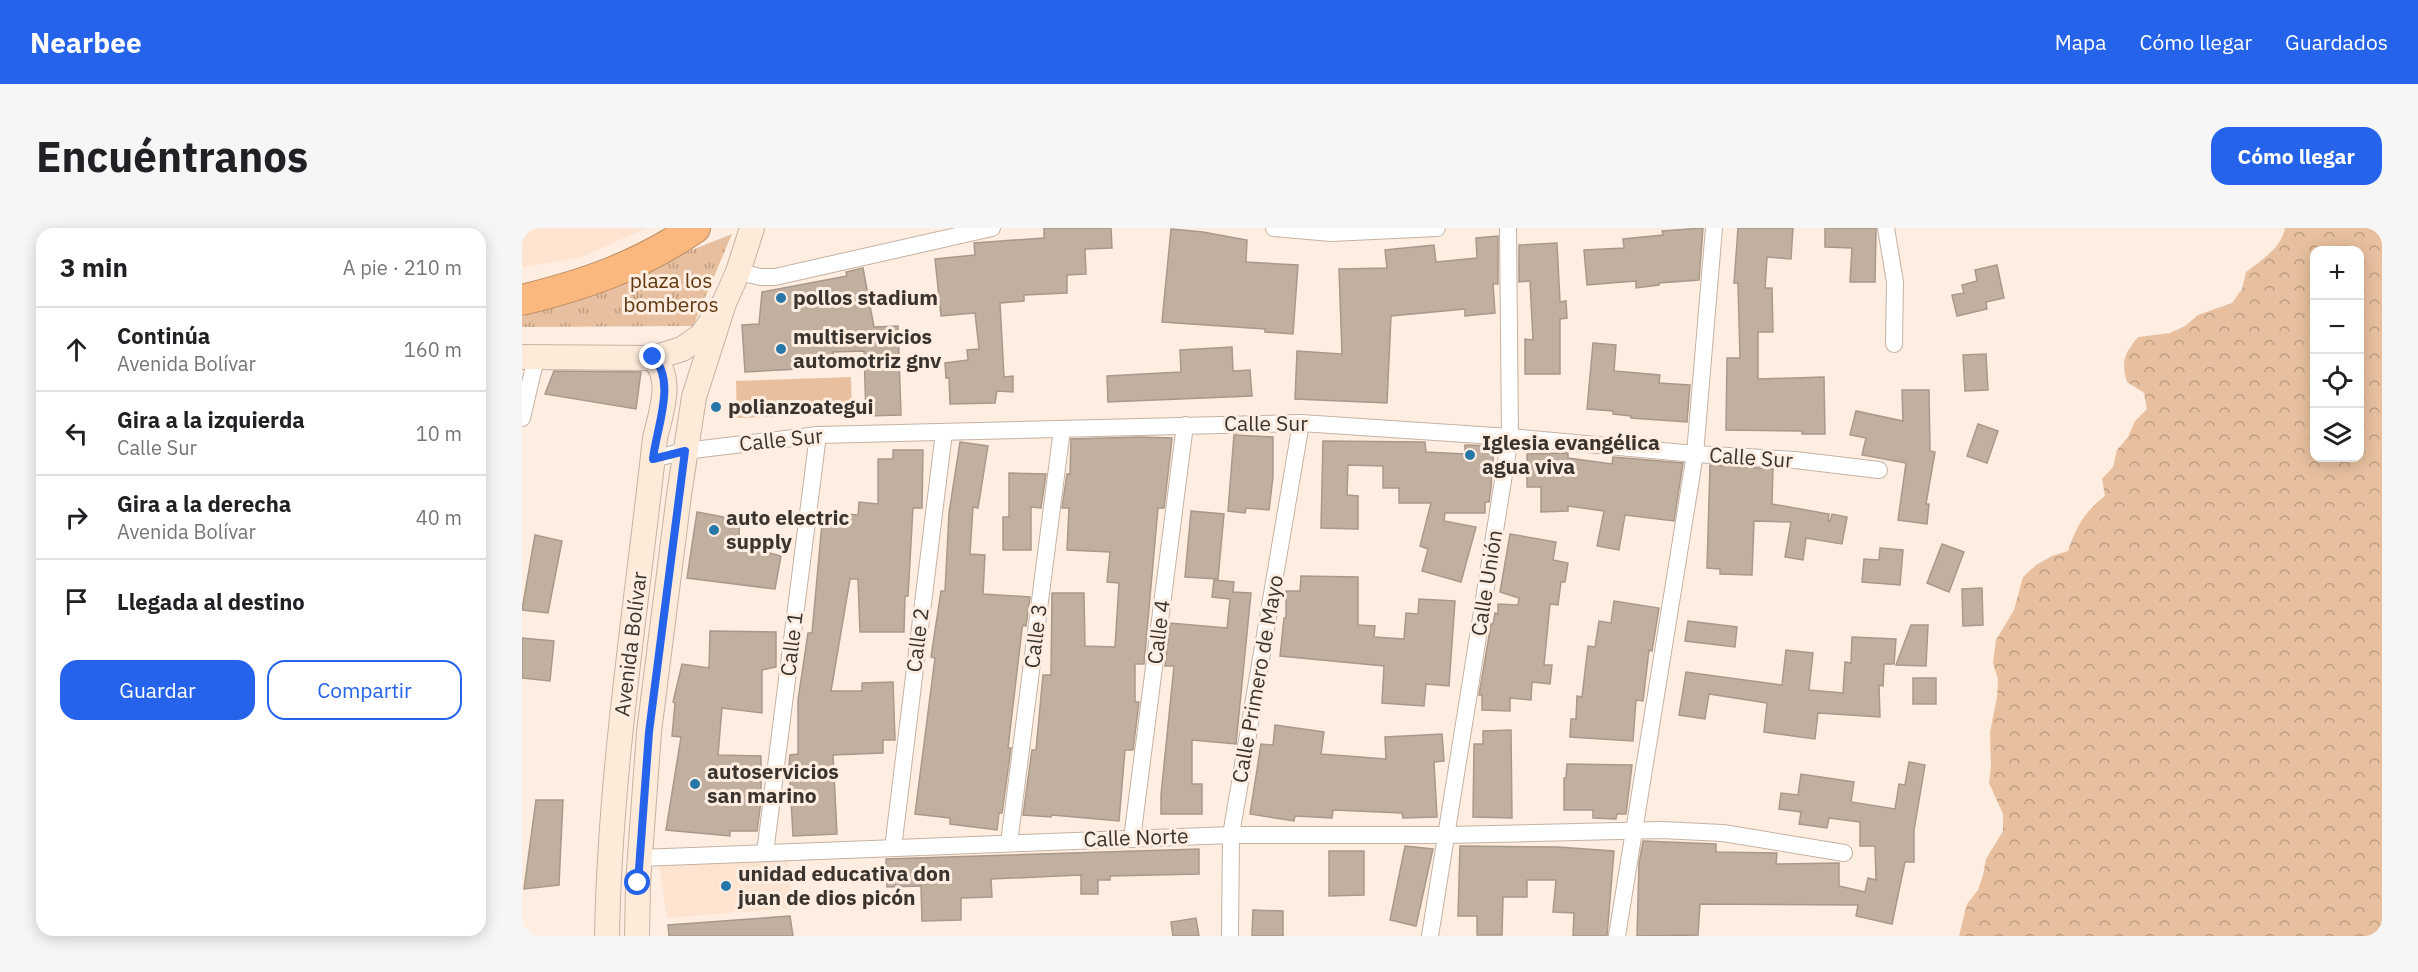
<!DOCTYPE html>
<html lang="es">
<head>
<meta charset="utf-8">
<style>
	:root { --surface:#fff; --page:#f6f6f6; --text:#202124; --muted:#757577; --line:#e0e0e0; --accent:#2563eb }
	body { margin:0; font-family:"IBM Plex Sans",sans-serif; background:var(--page); color:var(--text) }
	.controls { position:absolute; right:18px; top:18px; display:grid; overflow:hidden; border-radius:12px; box-shadow:0 3px 15px #0003 }
	.controls button { width:54px; height:54px; display:grid; place-items:center; padding:0; border:0; border-bottom:2px solid var(--line); background:var(--surface); color:var(--text); font:30px sans-serif }
	.stop { position:absolute; width:18px; height:18px; margin:-14px; border:4px solid #2563eb; border-radius:50%; background:#fff }
	.stop.end { background:#2563eb; border-color:#fff; box-shadow:0 2px 6px #0008 }
	.list { margin:0; padding:0; list-style:none }
	h2 { display:flex; justify-content:space-between; align-items:center; height:78px; margin:0; padding:0 24px; font-size:26px }
	h2 small { font-size:20px; font-weight:400; color:var(--muted) }
	.list li { display:grid; grid-template-columns:39px 1fr auto; gap:18px; align-items:center; box-sizing:border-box; height:84px; padding:0 24px; border-top:2px solid var(--line) }
	.list b { display:block; font-size:22px; white-space:nowrap }
	.list p { margin:0; font-size:20px; white-space:nowrap; color:var(--muted) }
	.list em { font-size:20px; font-style:normal; color:var(--muted) }
	.actions { display:flex; gap:12px; padding:18px 24px }
	.actions a { flex:1; padding:14px 0; border:2px solid var(--accent); border-radius:18px; text-align:center; font-size:21px; color:var(--accent) }
	.actions .main { background:var(--accent); color:#fff }
	.icon { flex:none; width:33px; height:33px; fill:none; stroke:currentColor; stroke-width:2; stroke-linecap:round; stroke-linejoin:round }
	.map { position:relative; flex:none; width:1860px; height:708px; overflow:hidden; border-radius:18px }
	header { display:flex; align-items:center; gap:36px; box-sizing:border-box; height:84px; padding:0 30px; background:var(--accent); color:#fff }
	header strong { font-size:28px }
	nav { display:flex; gap:33px; margin-inline-start:auto; font-size:21px }
	.intro { display:flex; align-items:center; justify-content:space-between; box-sizing:border-box; height:144px; padding:0 36px }
	h1 { margin:0; font-size:42px }
	.button { padding:15px 27px; border-radius:18px; background:var(--accent); color:#fff; font-size:21px; font-weight:700 }
	main { display:flex; gap:36px; padding:0 36px }
	aside { flex:1; background:var(--surface); border-radius:18px; box-shadow:0 3px 15px #0003 }
	.map>svg:first-child { display:block }
	.built { fill:#fee4d0 }
	.grass { fill:url(#grass-tufts) }
	.forest { fill:url(#forest-crowns); fill-rule:evenodd }
	.pitch { fill:#e8c09f }
	.building { fill:#c1afa0; stroke:#aa9889; stroke-width:1.5 }
	.lines { fill:none; stroke-linecap:round; stroke-linejoin:round }
	.street-casing { stroke:#c5b2a3; stroke-width:18 }
	.secondary-casing { stroke:#c5b2a3; stroke-width:26 }
	.highway-casing { stroke:#b78a63; stroke-width:32 }
	.street { stroke:#fff; stroke-width:16 }
	.secondary { stroke:#feead9; stroke-width:24 }
	.highway { stroke:#fab87f; stroke-width:30 }
	.route { stroke:#2563eb; stroke-width:8 }
	.poi-dot { fill:#2877a9; stroke:#feeee2; stroke-width:2 }
	.labels { text-anchor:middle; stroke-width:6; stroke-linejoin:round; paint-order:stroke }
	.park-label { font-size:21px; fill:#613810; stroke:#feeee2 }
	.poi-label { font-size:21px; font-weight:bold; fill:#3b342e; stroke:#feeee2; text-anchor:start }
	.street-label { font-size:21px; fill:#3b342e; stroke:#feeee2 }
</style>
</head>
<body>
<header>
<strong>Nearbee</strong>
<nav><a>Mapa</a><a>Cómo llegar</a><a>Guardados</a></nav>
</header>
<div class="intro"><h1>Encuéntranos</h1><a class="button">Cómo llegar</a></div>
<main>
<aside>
<h2>3 min<small>A pie · 210 m</small></h2>
<ul class="list">
<li><svg class="icon" aria-label="ahead" viewBox="0 0 24 24"><path d="M12 20V5M6 11l6-6 6 6"/></svg><div><b>Continúa</b><p>Avenida Bolívar</p></div><em>160 m</em></li>
<li><svg class="icon" aria-label="left" viewBox="0 0 24 24"><path d="M17 20v-9H6M10 6l-5 5 5 5"/></svg><div><b>Gira a la izquierda</b><p>Calle Sur</p></div><em>10 m</em></li>
<li><svg class="icon" aria-label="right" viewBox="0 0 24 24"><path d="M7 20v-9h11M14 6l5 5-5 5"/></svg><div><b>Gira a la derecha</b><p>Avenida Bolívar</p></div><em>40 m</em></li>
<li><svg class="icon" aria-label="arrive" viewBox="0 0 24 24"><path d="M6 21V4h12l-3 4 3 4H6"/></svg><div><b>Llegada al destino</b></div></li>
</ul>
<div class="actions"><a class="main">Guardar</a><a>Compartir</a></div>
</aside>
<div class="map">
<svg width="1860" height="708" viewBox="0 0 1860 708">
	<defs>
		<pattern id="grass-tufts" width="24" height="20" patternUnits="userSpaceOnUse" patternTransform="scale(1.5)"><rect width="24" height="20" fill="#e8c09f"/><path d="M3 7l-1-3M5 7V3M7 7l1-3M15 17l-1-3M17 17v-4M19 17l1-3" fill="none" stroke="#bd9d82"/></pattern>
		<pattern id="forest-crowns" width="20" height="18" patternUnits="userSpaceOnUse" patternTransform="scale(1.5)"><rect width="20" height="18" fill="#e8c09f"/><path d="M2 6a3 3 0 1 1 6 0M12 15a3 3 0 1 1 6 0" fill="none" stroke="#bd9d82"/></pattern>
	</defs>
	<rect width="100%" height="100%" fill="#feeee2"/>
	<g class="built">
		<path d="M0,0H124L58,30L0,39Z"/>
		<path d="M267,633L269,680L145,690L137,636Z"/>
	</g>
	<path class="grass" d="M210,6L171,98L0,99V89Z"/>
	<path class="forest" d="M1763,0H1860V708H1437L1445,676L1456,662L1461,647L1464,631L1481,603V586L1467,555L1469,538L1468,504L1475,469L1476,451L1471,435L1474,412L1492,382L1501,349L1514,337L1530,328L1546,323C1554,299 1563,283 1583,268L1580,251L1591,239L1595,222L1606,209L1613,193L1625,181L1622,165L1605,154C1599,133 1602,126 1616,109L1648,105L1663,98L1676,87L1710,75L1720,61L1724,44C1738,33 1760,20 1763,0ZM1792,22H1838V230H1792Z"/>
	<path class="pitch" d="M329,149L330,186L215,190L214,153Z"/>
	<g class="building">
		<path d="M522,0H589L590,20L563,21L564,46L545,47V65L502,67V73L478,75L482,149L491,148V164L475,163L473,175L428,176L427,150H424L423,135L446,132L445,122L457,121L453,85L419,88L413,31L453,27L452,15L522,10Z"/>
		<path d="M1181,0L1177,52L1137,55V57L1114,60V53L1065,57L1062,22L1102,20L1101,11L1141,7L1140,3Z"/>
		<path d="M1216,0H1271L1269,31L1245,29L1243,60H1250L1251,104H1236V151L1302,149L1303,206H1280V203L1204,202L1205,130H1218L1216,55H1212Z"/>
		<path d="M1303,0H1354L1353,54H1328L1330,20L1303,19Z"/>
		<path d="M649,1L681,4L725,12L724,34L776,37L771,106L743,104V101L640,94Z"/>
		<path d="M976,8V56H971L973,85L943,88V81L869,88L865,175L773,171L775,123L820,126L817,41L865,40L863,22L912,17L914,34L955,30L954,10Z"/>
		<path d="M1035,15L1038,74L1044,73L1045,90L1038,91V146H1003V111L1011,112L1008,53L997,54V17Z"/>
		<path d="M1475,37L1482,70L1464,74L1465,81L1435,88L1430,67L1442,65L1440,57L1455,53L1453,42Z"/>
		<path d="M341,40L352,99L376,98L379,187L344,188L342,123L311,124L312,139L223,144L220,97L237,96L240,64L325,48L324,44Z"/>
		<path d="M1071,115L1094,117L1092,143L1138,147L1137,155L1168,157L1165,194L1109,190V188L1091,186V183L1065,181Z"/>
		<path d="M710,119L711,143L728,142L730,168L586,174L585,148L659,144L658,122Z"/>
		<path d="M1464,126L1466,162L1443,163L1441,127Z"/>
		<path d="M32,143L119,144L114,181L23,166Z"/>
		<path d="M1380,162H1407L1408,223L1413,224L1404,276H1407L1405,296L1376,292L1384,235L1340,227L1344,210L1328,207L1334,183L1381,193Z"/>
		<path d="M1456,196L1476,203L1465,235L1445,228Z"/>
		<path d="M712,207L751,209V249L747,282L724,280L723,285L706,283Z"/>
		<path d="M619,209L650,210L649,220L642,280H636L622,436H613V474H617L611,522H603L597,593L530,587L529,589L501,587L510,522H514L521,447H529L530,365H562L563,418L593,419L597,355L585,354L588,324L545,322L547,280H540L545,246H548L549,211Z"/>
		<path d="M801,213L903,214L904,224L943,226V217L972,218L969,260L967,274H963V285H923L922,293L954,299L939,354L900,343L906,321L898,318L909,275H877V260H861V238L826,237L825,267L836,268V301L799,300Z"/>
		<path d="M438,214L466,218L456,280L451,279L448,326L463,327L461,366L508,369L504,398L501,397L500,401L486,520H489L480,585H477L475,602L428,596V590L393,586L413,430L409,429L419,363H423L427,285Z"/>
		<path d="M371,222H401L400,280H391L386,368H383L382,404H338L336,351H328L309,463H340V455L371,454L373,512H361V525L311,527L315,606L271,608L267,537L268,527L276,526V472L286,405H290L301,284L336,287L337,274L356,276V231H371Z"/>
		<path d="M1046,225V230L1090,236L1091,229L1161,235L1152,293L1103,287L1097,322L1075,318L1082,283L1046,278V283L1019,284V259H1005V226Z"/>
		<path d="M1188,237L1251,241L1250,276L1307,286L1306,293H1308L1310,286L1325,289L1320,316L1284,310L1281,332L1263,329L1269,294L1232,293L1230,347L1198,346V341L1185,340Z"/>
		<path d="M487,245L524,246L519,280L509,279V322H481V289H487Z"/>
		<path d="M669,283L702,286L696,351L663,349Z"/>
		<path d="M175,284L218,292L216,317L259,328L253,361L165,350Z"/>
		<path d="M988,306L1034,314L1031,332L1046,335L1043,354H1039L1036,377L1028,376L1022,437H1030L1028,456L1010,454L1009,472L988,470V483L960,482V467H957L969,396H971L973,385L976,386V376L996,377L997,370L978,364Z"/>
		<path d="M13,307L40,313L26,385L0,382Z"/>
		<path d="M1420,316L1442,324L1427,364L1405,355Z"/>
		<path d="M1358,320L1381,322L1378,357L1340,354L1342,331L1357,332Z"/>
		<path d="M779,348L836,349V397L853,398L852,409L882,411L884,385L896,386L897,371L933,373L927,458L904,456L902,478L860,475L862,438L758,428L762,390H764V363H778Z"/>
		<path d="M692,352L712,354L711,364L729,365L714,516L670,512V556H680V586H639V567L652,438H643L648,395L705,400L708,371L690,369Z"/>
		<path d="M1460,360L1461,397L1441,398L1440,361Z"/>
		<path d="M1092,373L1137,380L1130,423L1127,422L1121,473L1114,472L1111,513L1048,509L1049,491H1054L1055,468L1060,469L1066,418L1073,419L1077,393L1089,395Z"/>
		<path d="M1166,393L1215,399L1213,419L1163,413Z"/>
		<path d="M1389,397H1406L1404,438L1374,437Z"/>
		<path d="M188,403L254,404V439L240,442V485L200,480L196,527L239,528V574L235,603H208V608L144,602L159,509L150,508L153,475L151,474L160,436L187,440Z"/>
		<path d="M1330,409L1374,411L1372,436H1362L1361,458L1357,457L1358,489L1296,485L1293,511L1242,504L1245,475L1187,466L1183,491L1157,487L1164,444L1260,457L1264,422L1291,425L1287,462L1321,465L1323,434L1329,435Z"/>
		<path d="M0,410L32,413L28,453L0,450Z"/>
		<rect x="1391" y="450" width="23" height="26"/>
		<path d="M753,497L802,504L799,526L864,531L863,509L920,506L922,533L912,534L915,589L881,590L880,585L811,582L810,590L773,588L772,593L728,586L739,516L751,517Z"/>
		<path d="M989,502L990,590L951,589L952,516H961V503Z"/>
		<path d="M1387,534L1403,537L1392,602V634H1383L1370,696L1334,688L1336,677L1178,676L1176,707L1115,708L1117,635L1121,613L1194,616V624L1255,625L1254,636L1317,635V658L1343,664L1346,650L1354,652L1353,618H1338V594L1307,590L1305,600L1277,596L1279,584L1257,581L1259,565L1276,567L1279,546L1332,554L1329,574L1373,581L1377,556L1383,557Z"/>
		<path d="M1045,536L1110,537L1104,586H1095L1094,591L1071,590V582H1042V550H1044Z"/>
		<path d="M14,572H41L37,657L2,661Z"/>
		<path d="M883,618L911,621L894,698L868,692Z"/>
		<path d="M938,618L1036,619L1092,623L1085,708H1051L1052,685L1031,684L1034,652H1005V669H981L980,707H955V688H936Z"/>
		<path d="M677,621V646L588,648V652H576V666H559V647L469,651L470,669L439,670V692L400,693L399,658L365,659L364,631Z"/>
		<path d="M807,623H842V667L807,668Z"/>
		<path d="M731,682L761,683V708H730Z"/>
		<path d="M268,688L271,708H147L146,697Z"/>
		<path d="M674,690L677,708H651L649,694Z"/>
	</g>
	<g class="lines">
		<g class="street-casing">
			<g id="street">
				<path d="M752,0L809,5L915,0"/>
				<path d="M1364,0L1373,54L1372,116"/>
				<path d="M216,44L239,49H253L470,0"/>
				<path d="M0,190L14,130"/>
				<path d="M131,231L163,223L296,207L779,195L988,209L1173,226L1273,232L1357,242"/>
				<path d="M610,611L663,197"/>
				<path d="M487,615L540,201"/>
				<path d="M371,620L422,204"/>
				<path d="M243,625L296,207"/>
				<path d="M117,630L709,607H925L1139,602L1201,605L1322,625"/>
				<path d="M708,708L709,607L779,195"/>
				<path d="M908,708L988,209L986,0"/>
				<path d="M1095,708L1173,226L1192,0"/>
			</g>
		</g>
		<g class="secondary-casing">
			<g id="secondary">
				<path d="M0,129L131,130L160,121L179,108L202,75L216,44L230,0"/>
				<path d="M85,708C88,541 115,376 133,210C139,185 152,150 131,130"/>
				<path d="M115,708L116,655L127,504L157,267L172,169L202,75"/>
			</g>
		</g>
		<g class="highway-casing">
			<path id="highway" d="M0,72C65,56 117,38 173,0"/>
		</g>
		<use href="#street" class="street"/>
		<use href="#secondary" class="secondary"/>
		<use href="#highway" class="highway"/>
	</g>
	<g class="lines">
		<path class="route" d="M116,655L127,504L163,223L131,231C134,201 155,153 131,129"/>
	</g>
	<g class="poi-dot">
		<circle cx="259" cy="70" r="6"/>
		<circle cx="259" cy="121" r="6"/>
		<circle cx="194" cy="179" r="6"/>
		<circle cx="948" cy="227" r="6"/>
		<circle cx="192" cy="302" r="6"/>
		<circle cx="173" cy="556" r="6"/>
		<circle cx="204" cy="658" r="6"/>
	</g>
	<g class="labels">
		<g class="park-label">
			<text x="149" y="60">plaza los<tspan x="149" dy="24">bomberos</tspan></text>
		</g>
		<g class="poi-label">
			<text x="271" y="77">pollos stadium</text>
			<text x="271" y="116">multiservicios<tspan x="271" dy="24">automotriz gnv</tspan></text>
			<text x="206" y="186">polianzoategui</text>
			<text x="960" y="222">Iglesia evangélica<tspan x="960" dy="24">agua viva</tspan></text>
			<text x="204" y="297">auto electric<tspan x="204" dy="24">supply</tspan></text>
			<text x="185" y="551">autoservicios<tspan x="185" dy="24">san marino</tspan></text>
			<text x="216" y="653">unidad educativa don<tspan x="216" dy="24">juan de dios picón</tspan></text>
		</g>
		<g class="street-label">
			<text x="744" y="203">Calle Sur</text>
			<text transform="translate(259 212) rotate(-6)" y="7">Calle Sur</text>
			<text transform="translate(1229 230) rotate(4)" y="7">Calle Sur</text>
			<text transform="translate(965 355) rotate(-81)" y="7">Calle Unión</text>
			<text transform="translate(637 404) rotate(-83)" y="7">Calle 4</text>
			<text transform="translate(514 408) rotate(-83)" y="7">Calle 3</text>
			<text transform="translate(396 412) rotate(-83)" y="7">Calle 2</text>
			<text transform="translate(109 416) rotate(-83)" y="7">Avenida Bolívar</text>
			<text transform="translate(270 416) rotate(-83)" y="7">Calle 1</text>
			<text transform="translate(736 451) rotate(-80)" y="7">Calle Primero de Mayo</text>
			<text transform="translate(614 610) rotate(-2)" y="7">Calle Norte</text>
		</g>
	</g>
</svg>
<div class="controls">
<button>+</button>
<button>−</button>
<button><svg class="icon" aria-label="locate" viewBox="0 0 24 24"><circle cx="12" cy="12" r="6"/><path d="M12 2v4M12 18v4M2 12h4M18 12h4"/></svg></button>
<button><svg class="icon" aria-label="layers" viewBox="0 0 24 24"><path d="M12 4l9 5-9 5-9-5zM3 14l9 5 9-5"/></svg></button>
</div>
<div class="stop" style="left:116px;top:655px"></div>
<div class="stop end" style="left:131px;top:129px"></div>
</div>
</main>
</body>
</html>
